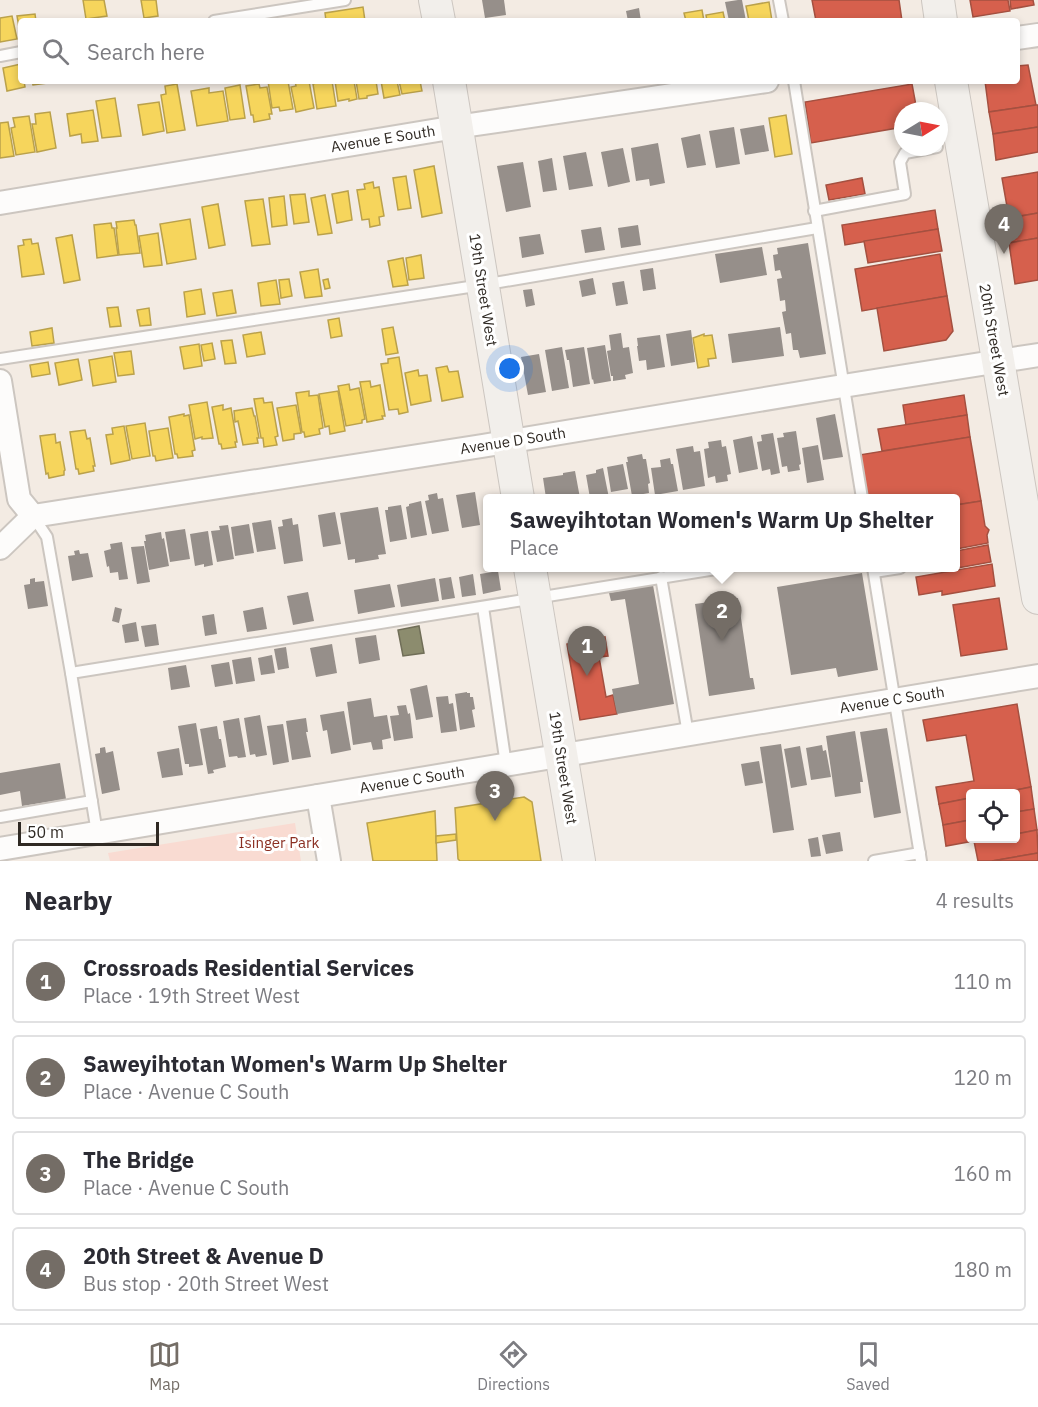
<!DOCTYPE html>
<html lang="en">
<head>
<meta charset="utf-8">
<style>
	:root { --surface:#fff; --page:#f7f7f7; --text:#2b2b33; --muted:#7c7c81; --line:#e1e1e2; --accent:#746d66 }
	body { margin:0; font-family:"IBM Plex Sans",sans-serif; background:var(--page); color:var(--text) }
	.controls { position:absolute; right:18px; bottom:18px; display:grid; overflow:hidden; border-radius:6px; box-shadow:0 3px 9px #0003 }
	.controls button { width:54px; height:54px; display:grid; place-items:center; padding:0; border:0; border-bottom:2px solid var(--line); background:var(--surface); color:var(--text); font:30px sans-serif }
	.compass { position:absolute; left:894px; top:102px; width:54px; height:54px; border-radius:50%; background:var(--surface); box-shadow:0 3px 9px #0003; rotate:80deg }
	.scale { position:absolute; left:18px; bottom:15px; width:141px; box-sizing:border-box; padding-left:6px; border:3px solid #2f2923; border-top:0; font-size:16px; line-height:21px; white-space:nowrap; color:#2f2923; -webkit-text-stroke:4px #fff; paint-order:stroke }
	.you { position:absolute; left:510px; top:369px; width:21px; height:21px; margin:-15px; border:4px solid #fff; border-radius:50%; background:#1a73e8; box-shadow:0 0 0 9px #1a73e833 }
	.badge { display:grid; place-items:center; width:39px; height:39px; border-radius:50%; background:var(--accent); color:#fff; font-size:20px; font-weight:700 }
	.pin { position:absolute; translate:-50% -50px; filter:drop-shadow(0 2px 3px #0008) }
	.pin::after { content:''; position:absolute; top:32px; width:21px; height:18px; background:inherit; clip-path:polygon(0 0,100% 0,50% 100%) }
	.popup { position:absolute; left:483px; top:494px; width:477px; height:78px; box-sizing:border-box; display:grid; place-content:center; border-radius:6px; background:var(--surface); filter:drop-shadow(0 2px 4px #0005); font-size:20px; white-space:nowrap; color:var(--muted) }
	.popup b { font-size:22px; color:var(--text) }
	.popup::after { content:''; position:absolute; left:50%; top:100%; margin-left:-12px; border:12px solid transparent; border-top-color:var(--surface) }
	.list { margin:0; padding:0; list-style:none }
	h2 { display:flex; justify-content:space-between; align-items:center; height:78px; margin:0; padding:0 24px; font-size:26px }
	h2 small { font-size:20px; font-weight:400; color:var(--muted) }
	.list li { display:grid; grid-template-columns:39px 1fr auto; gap:18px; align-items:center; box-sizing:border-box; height:84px; margin:0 12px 12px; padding:0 12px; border:2px solid var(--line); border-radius:6px }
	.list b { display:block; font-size:22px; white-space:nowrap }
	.list p { margin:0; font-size:20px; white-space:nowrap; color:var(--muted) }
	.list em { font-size:20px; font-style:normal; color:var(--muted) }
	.icon { flex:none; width:33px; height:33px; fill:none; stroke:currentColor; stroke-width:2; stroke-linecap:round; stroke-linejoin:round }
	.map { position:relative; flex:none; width:1038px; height:861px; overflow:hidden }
	.search { position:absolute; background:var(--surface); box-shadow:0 3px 9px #0003; left:18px; right:18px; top:18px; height:66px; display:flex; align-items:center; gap:15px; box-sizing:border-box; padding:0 21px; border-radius:6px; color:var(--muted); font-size:22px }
	.sheet { height:462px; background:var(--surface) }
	nav { display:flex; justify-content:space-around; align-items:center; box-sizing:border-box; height:84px; border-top:2px solid var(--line); background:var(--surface); font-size:16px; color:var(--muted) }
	nav a { display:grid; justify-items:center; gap:3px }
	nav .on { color:var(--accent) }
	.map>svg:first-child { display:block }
	.green { fill:#f9dbd2 }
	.homes { fill:#f6d55c; stroke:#baa14b; stroke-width:1.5 }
	.shops { fill:#d6604d; stroke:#a45040; stroke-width:1.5 }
	.industry { fill:#8c8c6e; stroke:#706e58; stroke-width:1.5 }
	.building { fill:#968f8a }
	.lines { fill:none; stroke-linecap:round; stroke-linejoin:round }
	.lane-casing { stroke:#ccc6c0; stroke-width:14 }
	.street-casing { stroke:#ccc6c0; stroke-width:26 }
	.secondary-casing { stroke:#ccc6c0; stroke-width:34 }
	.lane { stroke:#fdfcfb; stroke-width:10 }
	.street { stroke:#fdfcfb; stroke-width:22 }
	.secondary { stroke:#f2efeb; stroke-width:32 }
	.labels { text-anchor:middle; stroke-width:6; stroke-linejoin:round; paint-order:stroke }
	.street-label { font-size:15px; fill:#2f2923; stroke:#fff }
	.park-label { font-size:15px; fill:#8a2e21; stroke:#fff }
</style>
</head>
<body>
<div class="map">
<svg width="1038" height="861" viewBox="0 0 1038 861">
	<rect width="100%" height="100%" fill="#f3ebe3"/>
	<path class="green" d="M295,823L301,861H110L108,853Z"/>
	<g class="homes">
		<path d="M83,0H104L107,16L86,19Z"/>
		<path d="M141,0H156L158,16L144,18Z"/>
		<path d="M769,2L772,21H749L746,6Z"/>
		<path d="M363,7L365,21H326L325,13Z"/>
		<path d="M702,10L704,21H686L684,13Z"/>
		<path d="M723,12L725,21H707L706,15Z"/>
		<path d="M35,14L36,21H21V39L17,16Z"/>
		<path d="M12,16L17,39L0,42V18Z"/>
		<path d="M21,64V81H24L25,87L7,91L3,68Z"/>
		<path d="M32,81H47V83L33,85Z"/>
		<path d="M268,81H288L293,109L280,111L279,107L272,108Z"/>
		<path d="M295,81H309L314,108L296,112L291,87L296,86Z"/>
		<path d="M316,81H332L336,106L317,109L313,84L316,83Z"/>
		<path d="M335,81H354L357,99L349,101V99L338,101Z"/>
		<path d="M356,81H376L378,94L367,96V98L359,99Z"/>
		<path d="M381,81H397L400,95L384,98Z"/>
		<path d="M399,81H420L422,91L402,94Z"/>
		<path d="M177,84L185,130L167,133L161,95L166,94L165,86Z"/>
		<path d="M259,84L260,88L267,87L272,114H269L270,119L254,122L253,115H251L246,86Z"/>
		<path d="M240,85L245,118L230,120L225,88Z"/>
		<path d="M209,88V93L223,91L228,121L197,126L191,91Z"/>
		<path d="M115,98L121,136L102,138L96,101Z"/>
		<path d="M159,102L164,131L143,135L138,105Z"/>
		<path d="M93,110L98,141L82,143L81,134L70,136L67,114Z"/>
		<path d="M50,112L56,148L37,152L32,124H36L35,114Z"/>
		<path d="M786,115L792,154L775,157L769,118Z"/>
		<path d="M29,116L35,152L16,155L11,128L15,127L13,118Z"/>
		<path d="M8,122L14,156L0,158V123Z"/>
		<path d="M434,166L442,213L422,217L414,170Z"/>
		<path d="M406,176L411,208L398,210L393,178Z"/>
		<path d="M373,182L374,188L379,187L384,216L379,217L380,225L370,227L369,219L362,220L357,190L365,189L364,184Z"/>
		<path d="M348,191L352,220L337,223L332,194Z"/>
		<path d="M305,194L309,222L294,224L290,195Z"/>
		<path d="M325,195L332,233L318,235L311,198Z"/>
		<path d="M284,196L287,225L272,227L269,198Z"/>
		<path d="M263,199L270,244L252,246L245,201Z"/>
		<path d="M218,204L225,245L209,248L202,207Z"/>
		<path d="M190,219L196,259L167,264L160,224Z"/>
		<path d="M134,220L135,225H136L140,253L119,255L116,228H117L116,222Z"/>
		<path d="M111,223L112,228H114L118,255L97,258L94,225Z"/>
		<path d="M158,233L162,265L144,267L139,236Z"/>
		<path d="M72,235L80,280L64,283L56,238Z"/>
		<path d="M31,239L32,244L38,243L44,274L22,277L18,246L24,245L23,240Z"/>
		<path d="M421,255L424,278L409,280L406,258Z"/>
		<path d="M403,258L408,285L393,287L388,261Z"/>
		<path d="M318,269L322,296L305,298L300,272Z"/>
		<path d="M289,279L292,296L281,298L279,280Z"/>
		<path d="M328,279L330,288L325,289L323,280Z"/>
		<path d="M276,280L280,304L261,306L258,283Z"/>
		<path d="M201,289L205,314L187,317L184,292Z"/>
		<path d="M232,290L236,313L217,316L213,293Z"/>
		<path d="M118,307L121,326L110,327L107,308Z"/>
		<path d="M149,308L151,325L140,326L137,310Z"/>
		<path d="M339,318L342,336L331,338L328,320Z"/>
		<path d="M393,327L398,353L386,355L382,329Z"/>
		<path d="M52,328L54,343L32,346L30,332Z"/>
		<path d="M261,332L265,354L247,357L243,335Z"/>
		<path d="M704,334V336L712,335L716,358L708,359L709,366L698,368L693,338Z"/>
		<path d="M232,340L236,363L225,364L221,341Z"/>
		<path d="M212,343L215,359L204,361L201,345Z"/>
		<path d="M199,344L202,366L184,369L180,347Z"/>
		<path d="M131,351L134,374L118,376L114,353Z"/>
		<path d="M112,356L116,382L93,386L89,360Z"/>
		<path d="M399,357L408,412L399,414L398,409L389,410L381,364L388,363V359Z"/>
		<path d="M78,359L82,380L59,385L55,363Z"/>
		<path d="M48,362L50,374L32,377L30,365Z"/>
		<path d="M447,366L449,372L458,371L463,397L442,401L436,368Z"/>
		<path d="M418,370L419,376L427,375L431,401L411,405L405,373Z"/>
		<path d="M370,381L371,387L380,385L385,416H382L383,419L367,422L360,382Z"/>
		<path d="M349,384L350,390L359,388L365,419L362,420V423L346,426L338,386Z"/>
		<path d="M309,391V396L318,395L323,428L319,429L320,434L305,437L304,432H302L296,393Z"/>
		<path d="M338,391L345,431L330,434L329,426L325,427L319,394Z"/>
		<path d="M263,398L264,403L272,402L278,436L275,437L277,445L264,447L263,438H261L254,399Z"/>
		<path d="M207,402L213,438L202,439V437L195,439L189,405Z"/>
		<path d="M223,405V410L231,408L237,442H235L236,447L222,449L221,444H219L212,407Z"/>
		<path d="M296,405L301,433L294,434V439L283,441L277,408Z"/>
		<path d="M252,408L254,416H255L259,438H257L258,443L243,445L238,421L235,422L234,411Z"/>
		<path d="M184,414V416L189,415L195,450L192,451L193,456L178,458L177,454H175L169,417Z"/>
		<path d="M145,423L150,456L132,459L126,426Z"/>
		<path d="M124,426L130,460L111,464L106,435L113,434L112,428Z"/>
		<path d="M168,428L173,458L156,461L155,456H153L149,431Z"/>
		<path d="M85,430L87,439L90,438L95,466H93L94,471L79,474L78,469H76L70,432Z"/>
		<path d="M55,434L56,443L60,442L65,470L64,471V475L49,478L48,473L46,474L40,436Z"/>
		<path d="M524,797L532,802L541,861H460L458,859L455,808Z"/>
		<path d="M435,811L437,861H373L367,823Z"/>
		<path d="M456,834V840L436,843V836Z"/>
	</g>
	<g class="shops">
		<path d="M812,0H899L902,21H816Z"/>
		<path d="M970,0H1008L1010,11L973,17Z"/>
		<path d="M1010,0H1033L1034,5L1011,9Z"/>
		<path d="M1028,65L1036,105L989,112L985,81H1017V66Z"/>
		<path d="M912,84L917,111H903V127L811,143L805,102Z"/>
		<path d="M1036,105H1038V127L993,134L989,112Z"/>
		<path d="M1038,127V152L996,160L993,134Z"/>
		<path d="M1038,172V213L1009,218L1002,178Z"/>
		<path d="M862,178L865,194L829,200L826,185Z"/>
		<path d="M935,210L938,229L845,245L842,225Z"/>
		<path d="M1038,213V238L1009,243L1004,219Z"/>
		<path d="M938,229L942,251L868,263L864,241Z"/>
		<path d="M1038,238V280L1015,284L1009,243Z"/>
		<path d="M940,254L947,296L862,311L855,269Z"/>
		<path d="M947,296L953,331L946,340L884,351L877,308Z"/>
		<path d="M964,395L967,415L906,425L903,405Z"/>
		<path d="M967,415L970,437L882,451L878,429Z"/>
		<path d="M970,437L981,501L956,505V498H866L859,455Z"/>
		<path d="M981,501L985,526L989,530L987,535L988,543L956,549V505Z"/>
		<path d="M988,545L991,562L957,568L956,551Z"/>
		<path d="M992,564L995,586L942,595V591L919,595L916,577Z"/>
		<path d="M999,598L1007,649L961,656L953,605Z"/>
		<path d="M605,637L608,656L599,657L606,697L613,695L617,714L580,720L567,644Z"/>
		<path d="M1017,704L1031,787L996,794H970V798L939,804L936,787L974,781L966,735L927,741L923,720Z"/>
		<path d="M1031,787L1034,809L1016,812V794H996Z"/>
		<path d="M970,798V820L943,825L939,804Z"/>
		<path d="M1034,809L1037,830L1016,834V812Z"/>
		<path d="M970,820V838H990L946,846L943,825Z"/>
		<path d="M1037,830L1038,853L992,861H978L974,841L990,838H1016V834Z"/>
		<path d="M1038,853V861H992Z"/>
	</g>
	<path class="industry" d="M419,626L424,653L403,656L398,630Z"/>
	<g class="building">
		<path d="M482,0H504L506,15L485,18Z"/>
		<path d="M738,0H742L746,21H729L725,2Z"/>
		<path d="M639,8L641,21H628L626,11Z"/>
		<path d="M764,125L769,151L745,155L740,129Z"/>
		<path d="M734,127L740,164L716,168L709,131Z"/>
		<path d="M700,134L706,165L687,168L681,138Z"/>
		<path d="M658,143L665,183L650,186L649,179L636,181L631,148Z"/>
		<path d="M623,148L630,182L608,187L601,152Z"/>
		<path d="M586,152L593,186L569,190L563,156Z"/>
		<path d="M552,158L557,190L543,192L538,161Z"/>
		<path d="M523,162L531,207L506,212L497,166Z"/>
		<path d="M638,225L641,245L621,248L618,228Z"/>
		<path d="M601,227L605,250L585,253L581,230Z"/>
		<path d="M540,234L544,254L522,258L519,237Z"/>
		<path d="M808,243L826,354L800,358L798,350H793L791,333L786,334L782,312L786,311L785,300L780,301L777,279L782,278L780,270L775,271L773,255L778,254L777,248Z"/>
		<path d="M762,247L767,275L720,283L715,254Z"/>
		<path d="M653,268L656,289L643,291L640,270Z"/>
		<path d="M593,278L596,294L582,297L579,281Z"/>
		<path d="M624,281L628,304L616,306L612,283Z"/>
		<path d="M532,289L535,305L526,307L523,290Z"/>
		<path d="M780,327L784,356L732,363L728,334Z"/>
		<path d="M691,330L695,362L671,366L666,334Z"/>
		<path d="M621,333L623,348L629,347L633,373L625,375L626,379L613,381V376H611L607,351L611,350L609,335Z"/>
		<path d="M660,335L665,367L647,370L646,360L639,361L637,346H638L637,338Z"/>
		<path d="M605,345L611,381L594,384L593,379L592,380L587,348Z"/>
		<path d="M562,347L569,388L552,391L545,350Z"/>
		<path d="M584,347L590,384L573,387L569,360H567L565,350Z"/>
		<path d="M539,354L546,392L528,395L521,357Z"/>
		<path d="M835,414L843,457L823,460L816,418Z"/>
		<path d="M796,431L801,464L799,465L800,470L788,472L787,466L782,467L777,438L784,437L783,433Z"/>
		<path d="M773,433L780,473L771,475L770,469L762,471L757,442L762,441L761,435Z"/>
		<path d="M752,436L758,469L739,473L733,440Z"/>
		<path d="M721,440L722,447L726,446L731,474L727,475L728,481L716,483L715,476L708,478L704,449L709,448L708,442Z"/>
		<path d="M818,445L824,480L807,483L802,448Z"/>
		<path d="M693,446L694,452L700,451L705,486L683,490L676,449Z"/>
		<path d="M642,454L643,459H646L650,483L648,484L649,493L632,496L626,462H628L627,457Z"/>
		<path d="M670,458L671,464H673L678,491L655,495L651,468L661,467L660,460Z"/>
		<path d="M623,464L628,489L611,492L607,467Z"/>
		<path d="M603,468L609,498H590L586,475L596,473V470Z"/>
		<path d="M575,471L580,498H546L543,478L563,475V473Z"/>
		<path d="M475,492L480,525L462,528L456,495Z"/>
		<path d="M437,493L438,499L443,498L449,531L432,534L425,501L429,500L428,495Z"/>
		<path d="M421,501L427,535L411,538L406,507L409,506V504Z"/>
		<path d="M401,505L407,539L390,542L385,510H388V507Z"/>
		<path d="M378,507L386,554L378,555L379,559L355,563V559L348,560L340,513Z"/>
		<path d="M335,512L341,544L323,547L318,515Z"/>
		<path d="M292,518L293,525L298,524L303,561L284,564L278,527L283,526L282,520Z"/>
		<path d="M271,520L276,549L257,552L252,523Z"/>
		<path d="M249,524L254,553L235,556L231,527Z"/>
		<path d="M228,525L234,559L217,562L211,531L220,530L219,526Z"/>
		<path d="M185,529L190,559L170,562L165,532Z"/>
		<path d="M208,531L213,565L204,567V564L195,566L190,534Z"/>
		<path d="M161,532L162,539L164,538L169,566L149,570L144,541H146L145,535Z"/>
		<path d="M122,542L128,579L119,580L118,572L110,573L109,566L107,567L104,551L111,549L110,544Z"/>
		<path d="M144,546L150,582L137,584L131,547Z"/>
		<path d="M79,550L80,554L88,553L93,577L72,581L68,556L75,555L74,551Z"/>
		<path d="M498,571L501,590L483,594L480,574Z"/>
		<path d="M862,573L878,670L838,677L836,668L791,675L777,587Z"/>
		<path d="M473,574L476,595L462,597L459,577Z"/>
		<path d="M451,577L455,598L442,600L439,579Z"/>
		<path d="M35,578V582L44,581L48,606L28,609L24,585L30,584V579Z"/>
		<path d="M435,578L439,601L401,607L397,585Z"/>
		<path d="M390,584L395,607L358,614L354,590Z"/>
		<path d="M653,585L674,704L617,714L612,689L639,684L625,599L611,601L609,593Z"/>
		<path d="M308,592L314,621L293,625L287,596Z"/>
		<path d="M738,598L750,678H753L755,689L709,696L695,604Z"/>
		<path d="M115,607L122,609L119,623L112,621Z"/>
		<path d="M263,607L267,629L247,632L243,611Z"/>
		<path d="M214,614L217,634L205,636L202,616Z"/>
		<path d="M136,622L139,641L125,643L122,625Z"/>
		<path d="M156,624L159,645L145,647L141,626Z"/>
		<path d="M376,635L380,660L359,664L355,638Z"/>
		<path d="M332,644L337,673L316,677L310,648Z"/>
		<path d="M286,647L289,668L278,670L274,649Z"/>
		<path d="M272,655L275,673L261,675L258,658Z"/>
		<path d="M251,657L255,681L236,684L232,660Z"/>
		<path d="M229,662L233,684L215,687L211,665Z"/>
		<path d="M186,665L190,687L171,690L168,668Z"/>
		<path d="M427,685L433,717L416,720L410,689Z"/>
		<path d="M467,692V693H470V697H473L475,709L472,710L475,727L460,730L455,694Z"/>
		<path d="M448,696L449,704L453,703L457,731L441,733L436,697Z"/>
		<path d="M371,698L374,717L387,715L391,738L382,740L383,749L373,750L371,742L353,745L347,702Z"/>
		<path d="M406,705L408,714L410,713L413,738L394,741L390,716L399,715L397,706Z"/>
		<path d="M344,711L351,750L331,754L327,730L323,731L320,715Z"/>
		<path d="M260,715L267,755L256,757L255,754L250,755L244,718Z"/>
		<path d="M239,718L246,757L238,758L237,756L229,757L223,721Z"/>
		<path d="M306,718L308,732H306L311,757L292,760L286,721Z"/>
		<path d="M196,723L203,765L189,767V764H185L178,726Z"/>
		<path d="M283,724L289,762L273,765L267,726Z"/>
		<path d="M217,726L219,739H221L226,767L213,770L214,773L208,774L200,729Z"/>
		<path d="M887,728L901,813L874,818L860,732Z"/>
		<path d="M855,731L863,782H860L861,793L835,797L826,736Z"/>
		<path d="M781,744L794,830L773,833L760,747Z"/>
		<path d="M822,745L823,751L826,750L831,777L811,780L806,748Z"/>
		<path d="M800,746L807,785L791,788L784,749Z"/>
		<path d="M105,747L106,753L113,751L120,790L102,794L95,754L100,753V748Z"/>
		<path d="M179,748L183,775L162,778L157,752Z"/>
		<path d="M759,761L763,783L745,786L741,764Z"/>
		<path d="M60,763L66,799L22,806L20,791L0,795V773Z"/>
		<path d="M840,832L843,851L826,854L822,835Z"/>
		<path d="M818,837L821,856L811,857L808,839Z"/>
	</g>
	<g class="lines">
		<g class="lane-casing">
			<g id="lane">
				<path d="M779,0L783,21"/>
				<path d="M214,21L345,0"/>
				<path d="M0,56L21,52"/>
				<path d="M794,81L862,498"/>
				<path d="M814,211L905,194L900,162L905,153L937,147"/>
				<path d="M0,359L482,285L817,228"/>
				<path d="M33,516L47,537L71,673L97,833"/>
				<path d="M873,568L921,861"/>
				<path d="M874,572L900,568"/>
				<path d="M661,577L688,734"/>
				<path d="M483,607L506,765"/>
				<path d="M71,673L722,568"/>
				<path d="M0,817L92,801"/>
				<path d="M874,861L920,853"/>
			</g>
		</g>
		<g class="street-casing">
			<g id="street">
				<path d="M1017,38L1038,35"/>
				<path d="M0,203L456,127L767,81"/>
				<path d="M0,381L19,499L33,516"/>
				<path d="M0,548L33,516L482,446L843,386L1038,355"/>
				<path d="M318,796L329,861"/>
				<path d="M0,849L1038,676"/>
			</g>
		</g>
		<g class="secondary-casing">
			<g id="secondary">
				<path d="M435,0L439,21"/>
				<path d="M938,0L941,21"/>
				<path d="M449,81L518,498"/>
				<path d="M951,81L1038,598"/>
				<path d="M530,568L579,861"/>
			</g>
		</g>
		<use href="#lane" class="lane"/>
		<use href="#street" class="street"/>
		<use href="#secondary" class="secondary"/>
	</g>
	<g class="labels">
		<g class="street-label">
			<text transform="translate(383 139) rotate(-9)" y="5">Avenue E South</text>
			<text transform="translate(483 290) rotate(81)" y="5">19th Street West</text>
			<text transform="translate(994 340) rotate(80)" y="5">20th Street West</text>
			<text transform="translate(513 441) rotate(-9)" y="5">Avenue D South</text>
			<text transform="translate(892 700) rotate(-9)" y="5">Avenue C South</text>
			<text transform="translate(563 768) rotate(81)" y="5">19th Street West</text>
			<text transform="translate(412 780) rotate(-9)" y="5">Avenue C South</text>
		</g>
		<g class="park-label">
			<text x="279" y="848">Isinger Park</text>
		</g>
	</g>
</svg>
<div class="controls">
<button><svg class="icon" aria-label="locate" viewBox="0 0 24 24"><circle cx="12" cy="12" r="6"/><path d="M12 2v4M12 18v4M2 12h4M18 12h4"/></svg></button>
</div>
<svg class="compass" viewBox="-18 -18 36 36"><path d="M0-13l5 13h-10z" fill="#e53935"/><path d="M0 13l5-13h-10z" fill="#7c7c81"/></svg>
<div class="scale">50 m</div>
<div class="you"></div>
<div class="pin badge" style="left:587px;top:676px">1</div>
<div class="pin badge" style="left:722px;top:641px">2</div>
<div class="popup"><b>Saweyihtotan Women's Warm Up Shelter</b>Place</div>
<div class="pin badge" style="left:495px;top:821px">3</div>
<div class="pin badge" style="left:1004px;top:254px">4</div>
<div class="search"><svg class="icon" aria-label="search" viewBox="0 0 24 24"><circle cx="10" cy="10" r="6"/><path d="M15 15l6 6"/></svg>Search here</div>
</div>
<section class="sheet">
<h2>Nearby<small>4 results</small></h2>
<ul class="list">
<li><span class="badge">1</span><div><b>Crossroads Residential Services</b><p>Place · 19th Street West</p></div><em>110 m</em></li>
<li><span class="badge">2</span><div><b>Saweyihtotan Women's Warm Up Shelter</b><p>Place · Avenue C South</p></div><em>120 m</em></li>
<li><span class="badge">3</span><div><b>The Bridge</b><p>Place · Avenue C South</p></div><em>160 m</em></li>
<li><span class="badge">4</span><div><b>20th Street &amp; Avenue D</b><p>Bus stop · 20th Street West</p></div><em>180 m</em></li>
</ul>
</section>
<nav>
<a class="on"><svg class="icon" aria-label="map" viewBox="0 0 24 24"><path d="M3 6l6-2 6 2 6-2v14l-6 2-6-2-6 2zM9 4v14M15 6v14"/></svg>Map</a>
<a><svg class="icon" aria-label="directions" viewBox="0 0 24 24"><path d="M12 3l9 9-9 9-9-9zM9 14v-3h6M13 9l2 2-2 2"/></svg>Directions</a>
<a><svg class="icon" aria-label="saved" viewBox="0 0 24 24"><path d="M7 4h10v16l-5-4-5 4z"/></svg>Saved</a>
</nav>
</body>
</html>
